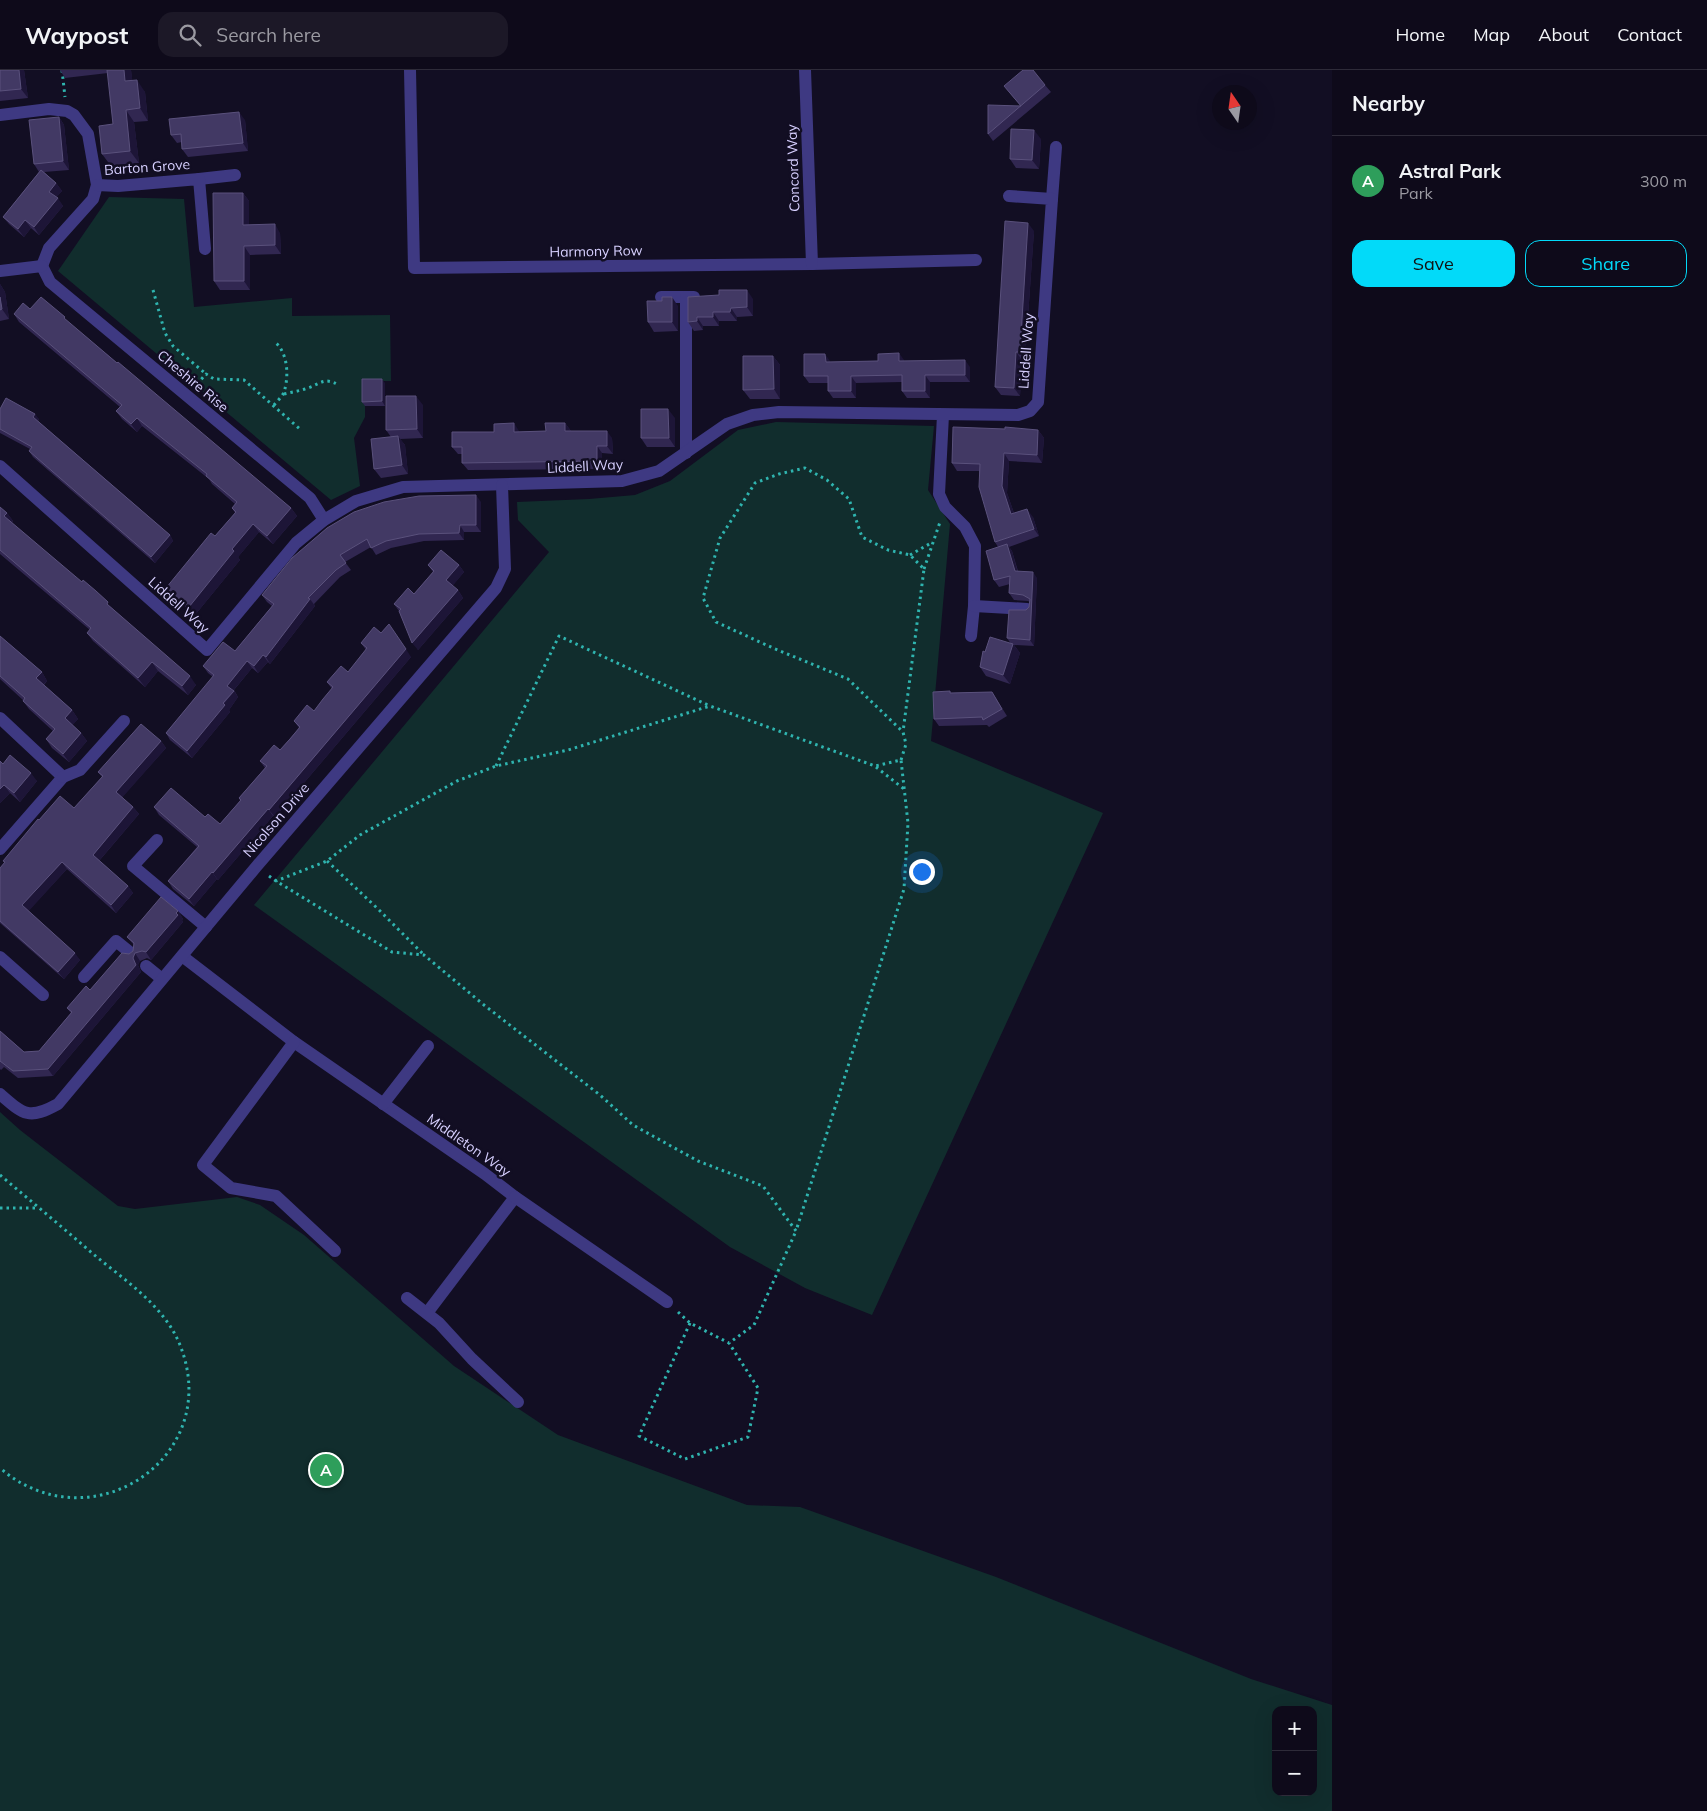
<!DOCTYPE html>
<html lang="en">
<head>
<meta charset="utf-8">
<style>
	:root { --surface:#0e0a1a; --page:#1c1827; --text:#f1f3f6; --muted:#9b9aa2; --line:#2e2b39; --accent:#02daf9 }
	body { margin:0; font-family:Mulish,sans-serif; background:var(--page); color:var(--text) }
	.controls { position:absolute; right:15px; bottom:15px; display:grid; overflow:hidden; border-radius:10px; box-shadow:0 5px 20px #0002 }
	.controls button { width:45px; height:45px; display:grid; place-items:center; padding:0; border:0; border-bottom:1px solid var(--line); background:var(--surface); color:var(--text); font:25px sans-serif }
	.compass { position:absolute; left:1212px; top:15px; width:45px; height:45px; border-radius:50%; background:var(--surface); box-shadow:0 5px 20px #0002; rotate:347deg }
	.you { position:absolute; left:921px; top:801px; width:18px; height:18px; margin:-12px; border:4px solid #fff; border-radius:50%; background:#1a73e8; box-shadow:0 0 0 8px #1a73e833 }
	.badge { display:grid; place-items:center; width:32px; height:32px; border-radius:50%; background:var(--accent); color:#fff; font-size:16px; font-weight:700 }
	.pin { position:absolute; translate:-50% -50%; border:2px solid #fff; box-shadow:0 1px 5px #0006 }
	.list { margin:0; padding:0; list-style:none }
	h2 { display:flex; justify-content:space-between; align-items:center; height:65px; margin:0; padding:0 20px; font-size:21px }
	h2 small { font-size:16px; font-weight:400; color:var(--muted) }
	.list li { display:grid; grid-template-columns:32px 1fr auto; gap:15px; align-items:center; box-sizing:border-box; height:90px; padding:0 20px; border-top:1px solid var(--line) }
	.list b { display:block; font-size:19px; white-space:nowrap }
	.list p { margin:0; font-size:16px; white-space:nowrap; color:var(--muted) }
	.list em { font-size:16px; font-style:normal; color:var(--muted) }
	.actions { display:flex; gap:10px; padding:15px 20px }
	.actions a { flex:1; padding:11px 0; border:1px solid var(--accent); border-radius:15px; text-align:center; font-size:18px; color:var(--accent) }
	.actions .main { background:var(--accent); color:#111 }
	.icon { flex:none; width:28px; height:28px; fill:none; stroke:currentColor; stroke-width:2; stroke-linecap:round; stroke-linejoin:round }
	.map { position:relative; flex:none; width:1332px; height:1741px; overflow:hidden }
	header { display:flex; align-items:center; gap:30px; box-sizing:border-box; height:70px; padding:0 25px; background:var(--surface); border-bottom:1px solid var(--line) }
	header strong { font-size:24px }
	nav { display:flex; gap:28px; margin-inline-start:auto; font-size:18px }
	.search { width:350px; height:45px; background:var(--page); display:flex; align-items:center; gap:12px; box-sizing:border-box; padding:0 18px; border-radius:15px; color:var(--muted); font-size:19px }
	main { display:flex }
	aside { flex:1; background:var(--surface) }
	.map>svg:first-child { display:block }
	.green { fill:#112d2d; fill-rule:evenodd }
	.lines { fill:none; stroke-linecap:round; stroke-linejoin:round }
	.path { stroke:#2fb4af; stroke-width:3; stroke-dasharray:2.5 4; stroke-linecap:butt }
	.minor { stroke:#3e3982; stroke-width:12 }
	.wall { fill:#312751 }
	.shaded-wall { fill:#1d1537 }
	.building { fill:#423964; stroke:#5a517c }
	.labels { text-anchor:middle; stroke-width:5; stroke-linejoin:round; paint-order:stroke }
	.street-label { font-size:14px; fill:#d7d0ff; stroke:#120e23 }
</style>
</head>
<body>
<header>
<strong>Waypost</strong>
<div class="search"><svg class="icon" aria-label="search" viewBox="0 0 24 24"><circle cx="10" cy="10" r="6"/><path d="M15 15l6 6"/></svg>Search here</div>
<nav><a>Home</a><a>Map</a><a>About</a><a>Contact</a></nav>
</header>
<main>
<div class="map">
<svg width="1332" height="1741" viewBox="0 0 1332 1741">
	<rect width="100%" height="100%" fill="#120e23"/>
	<g class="green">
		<path d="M109,127L184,129L194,237L292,228V246L390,245L391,311H365V347L354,368L360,416L331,430L58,201Z"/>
		<path d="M776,352L934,356L928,420L950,454L931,671L1103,743L872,1245L805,1218L730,1177L254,835L549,482L518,450L517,432L589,429L635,425L670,411L738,360Z"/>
		<path d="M0,1042L20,1060L118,1136L135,1139L237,1127L260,1135L304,1165L454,1296L558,1365L747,1435L800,1437L996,1507L1251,1609L1332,1635V1741H0ZM1276,1640H1313V1722H1276Z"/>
	</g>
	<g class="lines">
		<g class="path">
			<path d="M62,0L65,27"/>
			<path d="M153,220L165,263L173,276L206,304"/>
			<path d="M197,314L206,304L214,309L244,310L301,360"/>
			<path d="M284,324C292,322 300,321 308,318C322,313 324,307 339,315"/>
			<path d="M274,335C277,331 282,327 284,322C289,307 288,284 276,273"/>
			<path d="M910,485L931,473"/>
			<path d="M924,499L940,452"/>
			<path d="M901,690L906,674L903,662L848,609L773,578L716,552L703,528L720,468L755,413L779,404L805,398L827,410L849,429L862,467L888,480L910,485L924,499L903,662"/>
			<path d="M496,696L559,566L710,636"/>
			<path d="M876,697L904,719"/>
			<path d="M327,791L377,838L423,884"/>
			<path d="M269,806L276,811L392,882L424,885L484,935L600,1025L633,1055L698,1091L763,1116L796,1161L904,819L908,753L901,690L875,696L710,636L568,680L496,696L457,711L360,765L327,791L276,811"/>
			<path d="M0,1105C31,1131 62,1157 92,1183C124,1210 164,1235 180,1275C225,1388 90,1476 0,1398"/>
			<path d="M0,1138H39"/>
			<path d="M678,1242L690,1253L729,1273L754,1255L796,1161"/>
			<path d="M690,1253L639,1366L685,1389L748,1367L758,1318L729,1273"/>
		</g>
		<g class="minor">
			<path d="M410,0L414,198L812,194L976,190"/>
			<path d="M805,0L812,194"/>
			<path d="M0,45L49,39L67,41L74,45L88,64L97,115L93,129L49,178L42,196"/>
			<path d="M199,109L235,105"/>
			<path d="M97,115L118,116L199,109L205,179"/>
			<path d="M1052,129L1056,77"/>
			<path d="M42,196L50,212L310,428L324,450"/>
			<path d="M0,201L42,196"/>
			<path d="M661,227H694"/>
			<path d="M943,345L939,424L945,437L965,457L975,476L974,536L971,566"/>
			<path d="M686,383V227"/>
			<path d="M0,396L207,580L296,473L324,450L356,431L403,417L622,411L659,401L727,354L753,345L779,342L1018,345L1030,341L1038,332L1052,129L1009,126"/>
			<path d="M974,536L1027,539"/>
			<path d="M0,648L63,707L0,779"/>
			<path d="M63,707L80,700L124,651"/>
			<path d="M157,770L133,796L206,857"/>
			<path d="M182,886L294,972L485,1104L515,1127L427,1243"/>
			<path d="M0,887L43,925"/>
			<path d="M146,896L162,909"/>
			<path d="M84,907L116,871L132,884"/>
			<path d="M294,972L203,1095L231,1118L276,1126L335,1181"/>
			<path d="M0,1024C24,1045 29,1050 58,1034L256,797L496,518L505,499L502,415"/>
			<path d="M383,1034L428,976"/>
			<path d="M515,1127L667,1232"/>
			<path d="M407,1228L439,1253L472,1289L518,1332"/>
		</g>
	</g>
	<g class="wall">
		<path d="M0,0H24L28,28L0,31Z"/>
		<path d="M60,0H131L132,10L145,22L148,51L134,52L139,93L111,96L102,84L113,54L108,3L65,8Z"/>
		<path d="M1045,15L1051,22L993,71L988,64L1020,35L1004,16Z"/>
		<path d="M59,47L64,55L69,100L44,102L56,113L62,121L56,127L63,136L39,165L31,158L24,167L9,154L3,147L39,102L34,94Z"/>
		<path d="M245,50L248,81L188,87L182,79V72L177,73L171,65Z"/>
		<path d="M1041,69L1039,99L1016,98L1010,89Z"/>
		<path d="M243,123L249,131V155L280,163L281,184L250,185V220H220L214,211Z"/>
		<path d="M1034,161L1025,290H1022L1020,326L1001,325L995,317Z"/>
		<path d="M0,214L5,222L9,249L0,251Z"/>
		<path d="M688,227L753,229V246L737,247V251H719V256H703V260L694,261L688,252Z"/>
		<path d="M678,236V261L654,262L648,252Z"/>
		<path d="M14,244L68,252L291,438L297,446L273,474L259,462L238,487L240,490L195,545L172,526L166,518L215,466L235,443L232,438L235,434L212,414L209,409L142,356L137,362L122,349L116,341L120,337L19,252Z"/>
		<path d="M773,286L780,295V329H750L743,320Z"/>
		<path d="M904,290V291L970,297V312H930V328H907L902,321V312L856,313V328H833L828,321V313H809L804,306L830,291V292Z"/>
		<path d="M385,313V336H365L362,332Z"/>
		<path d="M423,335V368L400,369L405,375L408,404L381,408L374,399L391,367L386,360Z"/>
		<path d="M0,339L39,349L38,351L170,465L173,471L155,493L33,387L29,381L30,379L0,363Z"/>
		<path d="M675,348V377H647L641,368Z"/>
		<path d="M565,353L571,361L612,368L613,384L602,383V399L468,400L462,393V384H458L452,377L494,362L519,361V362L546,361Z"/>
		<path d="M1005,359L1038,360L1044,368L1042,393L1009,391L1007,423L1014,443L1033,447L1039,466L1009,477L1012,481L1018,501L1037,508L1034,576L1014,575L1020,583L1010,614L986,606L980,597L985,582L1011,574L1007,568L1026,540L1029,537L1030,532L1028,531L1014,530L1009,523L1010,514L999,517L994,510L998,477L995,472L979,401H957L952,393Z"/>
		<path d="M481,432V462H464V470L424,471L391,478L376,485L371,477L345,492L351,500L340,507L314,534L315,536L270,594L268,592L258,603L252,598L234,620L238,627L229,640L230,642L192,688L170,670L166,663L213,607L208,603L203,596L235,581L272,536L267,532L262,525L292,488Z"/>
		<path d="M0,437L7,443L13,451L12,453L114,540L196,615L188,625L158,601L145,617L93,571L87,563L90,560L0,484Z"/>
		<path d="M428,495H459L464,502L452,516L458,520L463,528L418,580L399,541L394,534L414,524L433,502Z"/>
		<path d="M0,566L42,602L47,611L44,615L72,640L78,649L72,655L81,663L87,671L69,692L52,678L46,669L53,661L29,639L23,631V630L0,609Z"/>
		<path d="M361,573L411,587L275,747L273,746L218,810L217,809L194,836L173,819L168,811L197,777L159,745L154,737L205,747L220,754L240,731L239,728L265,698L260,691L280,680L299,658L294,651L314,641L332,619L327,612L348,602L366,580Z"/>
		<path d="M950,621L951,623L992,622L1007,646L989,657L987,655L939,656L934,649Z"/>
		<path d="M161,671L166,678L122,727L133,737L139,744L99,791L128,816L133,823L116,843L67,799L28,841L80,890L64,909L0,853V798L5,793L3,791L39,750L74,738L102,707L98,702Z"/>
		<path d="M3,694L37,711L20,732L10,723L0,733Z"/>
		<path d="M178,841L183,849L182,850L183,852L151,890L147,888L140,891L138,895L141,902L53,1006L18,1008L4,997L1,1000L0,999V961L24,982L39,981L71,943L67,938L90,920L133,881L134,875L127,867Z"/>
	</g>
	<g class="shaded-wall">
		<path d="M19,0H24L28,28L21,19Z"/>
		<path d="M124,0H131L134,23L125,11Z"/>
		<path d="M137,10L145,22L148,51L140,38Z"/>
		<path d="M126,40L134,52L139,93L130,81Z"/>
		<path d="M239,42L245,50L248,81L243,73Z"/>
		<path d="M59,47L64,55L69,100L63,91Z"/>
		<path d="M1034,60L1041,69L1039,99L1032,90Z"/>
		<path d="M56,113L62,121L55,129L49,122Z"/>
		<path d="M243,123L249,131V163L243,155Z"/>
		<path d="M58,128L63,136L39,165L34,157Z"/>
		<path d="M25,150L31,158L24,167L18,159Z"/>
		<path d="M1028,153L1034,161L1025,290L1020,282Z"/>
		<path d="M275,154L280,163L281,184L275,175Z"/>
		<path d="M244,176L250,185V220L244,211Z"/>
		<path d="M0,214L5,222L9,249L2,239L0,227Z"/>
		<path d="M747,220L753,229V246L747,237Z"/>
		<path d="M672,227L678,236V261L672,252Z"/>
		<path d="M731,238L737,247V251L730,242Z"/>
		<path d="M713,242L719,251V256L713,247Z"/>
		<path d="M697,247L703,256V260L697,251Z"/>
		<path d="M1016,282L1022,290L1020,326L1014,318Z"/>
		<path d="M899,283L904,290V298L899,291Z"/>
		<path d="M825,284L830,291V299L826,292Z"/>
		<path d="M773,286L780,295V329L774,319Z"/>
		<path d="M965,290L970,297V312L965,305Z"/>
		<path d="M925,305L930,312V328L925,321Z"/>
		<path d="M851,306L856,313V328L851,321Z"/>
		<path d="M382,309L385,313V336L382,331Z"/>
		<path d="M416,326L423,335V368L417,359Z"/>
		<path d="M668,339L675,348V377L669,368Z"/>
		<path d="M35,344L39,349L37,353L33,347Z"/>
		<path d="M137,348L142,356L137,362L131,354Z"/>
		<path d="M514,353L519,361V369L514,362Z"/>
		<path d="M565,353L571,361V369L565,361Z"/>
		<path d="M1038,360L1044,368L1042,393L1037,385Z"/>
		<path d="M607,361L612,368L613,384L607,376Z"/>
		<path d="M398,366L405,375L408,404L402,395Z"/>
		<path d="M597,376L602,383V399L597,391Z"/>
		<path d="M1004,383L1009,391L1007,423L1017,452L1011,444L1002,416Z"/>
		<path d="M476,425L481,432V462L476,455Z"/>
		<path d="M291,438L297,446L273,474L267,466Z"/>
		<path d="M1027,439L1033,447L1039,466L1034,459Z"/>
		<path d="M7,443L13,451L10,455L4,446Z"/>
		<path d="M253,454L259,462L238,487L240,490L195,545L189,537L232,479Z"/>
		<path d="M460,455L464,462V470L459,463Z"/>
		<path d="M170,465L173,471L155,493L151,487Z"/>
		<path d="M1007,474L1012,481L1019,507L1015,501Z"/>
		<path d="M459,495L464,502L451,518L446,510Z"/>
		<path d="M1033,502L1037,508L1034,576L1030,570Z"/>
		<path d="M458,520L463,528L418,580L412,573Z"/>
		<path d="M310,529L315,536L270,594L266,587Z"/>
		<path d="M1013,574L1020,583L1010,614L1003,605Z"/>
		<path d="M406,579L411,587L275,747L269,740Z"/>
		<path d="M263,585L268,592L258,603L254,596Z"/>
		<path d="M247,591L252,598L232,622L227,616Z"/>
		<path d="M152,592L158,601L145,617L138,608Z"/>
		<path d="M42,602L47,611L42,616L36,608Z"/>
		<path d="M190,606L196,615L188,625L182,616Z"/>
		<path d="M234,621L238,627L229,640L230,642L192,688L187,681Z"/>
		<path d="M72,640L78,649L71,657L65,648Z"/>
		<path d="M81,663L87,671L69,692L63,684Z"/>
		<path d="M161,671L166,678L121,729L116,722Z"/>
		<path d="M31,703L37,711L20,732L14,723Z"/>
		<path d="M4,715L10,723L0,733V719Z"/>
		<path d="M133,737L139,744L98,792L93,785Z"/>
		<path d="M268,739L273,746L218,810L213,803Z"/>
		<path d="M62,792L67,799L27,843L22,835Z"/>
		<path d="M212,802L217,809L194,836L189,829Z"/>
		<path d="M128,816L133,823L116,843L111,835Z"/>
		<path d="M178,841L183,849L182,850L183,852L151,890L146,882Z"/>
		<path d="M75,883L80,890L64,909L58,902Z"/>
		<path d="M135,883L140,891L138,895L141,902L53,1006L48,999L133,888Z"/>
	</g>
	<g class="building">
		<path d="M0,0H19L21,19L0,21Z"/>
		<path d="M107,0H124L125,11L137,10L140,38L126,40L130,81L102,84L99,56L113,54Z"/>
		<path d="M1023,0H1033L1045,15L988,64V35L1021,36L1004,16Z"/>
		<path d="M239,42L243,73L182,79L181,64L171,65L169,49Z"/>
		<path d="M59,47L63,91L34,94L29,50Z"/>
		<path d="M1011,59L1034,60L1032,90L1010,89Z"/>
		<path d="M41,100L56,113L49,122L58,128L34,157L25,150L18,159L3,147Z"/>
		<path d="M213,123H243V155L275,154V175L244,176V211H214Z"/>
		<path d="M1005,151L1028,153L1020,282H1016L1014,318L995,317Z"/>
		<path d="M719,220H747V237L731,238L730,242H713V247H697V251L688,252V227L719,225Z"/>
		<path d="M0,227L2,239L0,240Z"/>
		<path d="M41,227L65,247L64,248L117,293L118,292L291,438L267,466L253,454L232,479L234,481L189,537L166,518L211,463L215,466L236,442L232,438L237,432L206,406L207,404L137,348L131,354L116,341L122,335L14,244L23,233L30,239Z"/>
		<path d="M662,227H672V252H648L647,231H662Z"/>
		<path d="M899,283V291L965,290V305H925V321H902V305L851,306V321H828V306H804V284H825L826,292L878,291V284Z"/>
		<path d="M743,286H773L774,319L743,320Z"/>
		<path d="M362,309H382V331L362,332Z"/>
		<path d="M386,326H416L417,359L386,360Z"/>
		<path d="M6,328L35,344L33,347L170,465L151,487L29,381L32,377L0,359V339Z"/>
		<path d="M641,339H668L669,368H641Z"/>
		<path d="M514,353V362L546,361L545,353H565V361H607V376H597V391L462,393V377H452V362H494V354Z"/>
		<path d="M953,357L1005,359V357L1038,360L1037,385L1004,383L1002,416L1011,444L1027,439L1034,459L995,472L979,417L980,394L952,393Z"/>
		<path d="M398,366L402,395L374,399L371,369Z"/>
		<path d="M476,425V455H460L459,463L419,464L386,471L371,478L367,469L340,485L346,493L336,500L308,528L310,529L266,587L263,585L254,596L247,591L227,616L234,621L223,633L225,635L187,681L166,663L214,605L203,596L223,572L235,581L274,534L262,525L292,488L327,458L354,442L384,432L419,426Z"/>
		<path d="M0,437L7,443L4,446L82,512L83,510L96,521L108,532L107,534L190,606L182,616L152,592L138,608L87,563L91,558L0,480Z"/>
		<path d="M1007,474L1015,501L1033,502L1030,570L1007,568L1009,540H1026L1029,537L1030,529L1023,525L1009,523L1010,506L994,510L986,481Z"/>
		<path d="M441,480L459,495L446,510L458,520L412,573L399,541L401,539L394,534L408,518L414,524L434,501L428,495Z"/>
		<path d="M389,554L406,579L269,740L268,739L213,803L212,802L189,829L168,811L199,776L154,737L171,718L205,747L208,744L220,754L241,730L239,728L267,696L260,691L274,675L280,680L290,669L300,657L294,651L307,635L314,641L323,629L333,617L327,612L341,596L348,602L367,578L361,573L374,557L381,563Z"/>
		<path d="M0,566L42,602L36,608L72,640L65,648L81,663L63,684L46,669L55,659L23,631L25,628L0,606Z"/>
		<path d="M990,567L1013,574L1003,605L980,597L983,581L985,582Z"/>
		<path d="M950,621V623L992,622L1002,639L983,650L982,647L934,649L933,622Z"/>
		<path d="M141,654L161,671L116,722L133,737L93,785L128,816L111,835L62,792L22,835L75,883L58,902L0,851V798L5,792L3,791L38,749L39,750L60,726L74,738L103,706L98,702Z"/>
		<path d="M10,685L31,703L14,723L4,715L0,719V691L3,694Z"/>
		<path d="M161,827L178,841L176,843L178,845L146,882L142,881L135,883L133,888L136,895L48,999L13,1001L0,991V961L24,982L39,981L72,942L67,938L86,916L90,920L122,883L129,884L133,881L134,873L127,867Z"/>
	</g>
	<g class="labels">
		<g class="street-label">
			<text transform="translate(147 97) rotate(-4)" y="5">Barton Grove</text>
			<text transform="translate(793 98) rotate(-92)" y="5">Concord Way</text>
			<text transform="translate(596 181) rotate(-1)" y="5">Harmony Row</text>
			<text transform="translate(1026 281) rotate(-86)" y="5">Liddell Way</text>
			<text transform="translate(193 311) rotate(40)" y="5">Cheshire Rise</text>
			<text transform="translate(585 396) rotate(-3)" y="5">Liddell Way</text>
			<text transform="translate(179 535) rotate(42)" y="5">Liddell Way</text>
			<text transform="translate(276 750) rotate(-49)" y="5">Nicolson Drive</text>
			<text transform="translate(469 1075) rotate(35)" y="5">Middleton Way</text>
		</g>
	</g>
</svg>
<div class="controls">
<button>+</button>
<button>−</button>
</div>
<svg class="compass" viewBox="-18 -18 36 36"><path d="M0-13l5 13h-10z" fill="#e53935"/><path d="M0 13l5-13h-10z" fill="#9b9aa2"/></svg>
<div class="you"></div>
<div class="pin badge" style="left:326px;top:1400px;background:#2e9e5b">A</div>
</div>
<aside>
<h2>Nearby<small></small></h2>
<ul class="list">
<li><span class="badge" style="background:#2e9e5b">A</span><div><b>Astral Park</b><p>Park</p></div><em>300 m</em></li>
</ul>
<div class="actions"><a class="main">Save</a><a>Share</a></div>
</aside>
</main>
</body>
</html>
